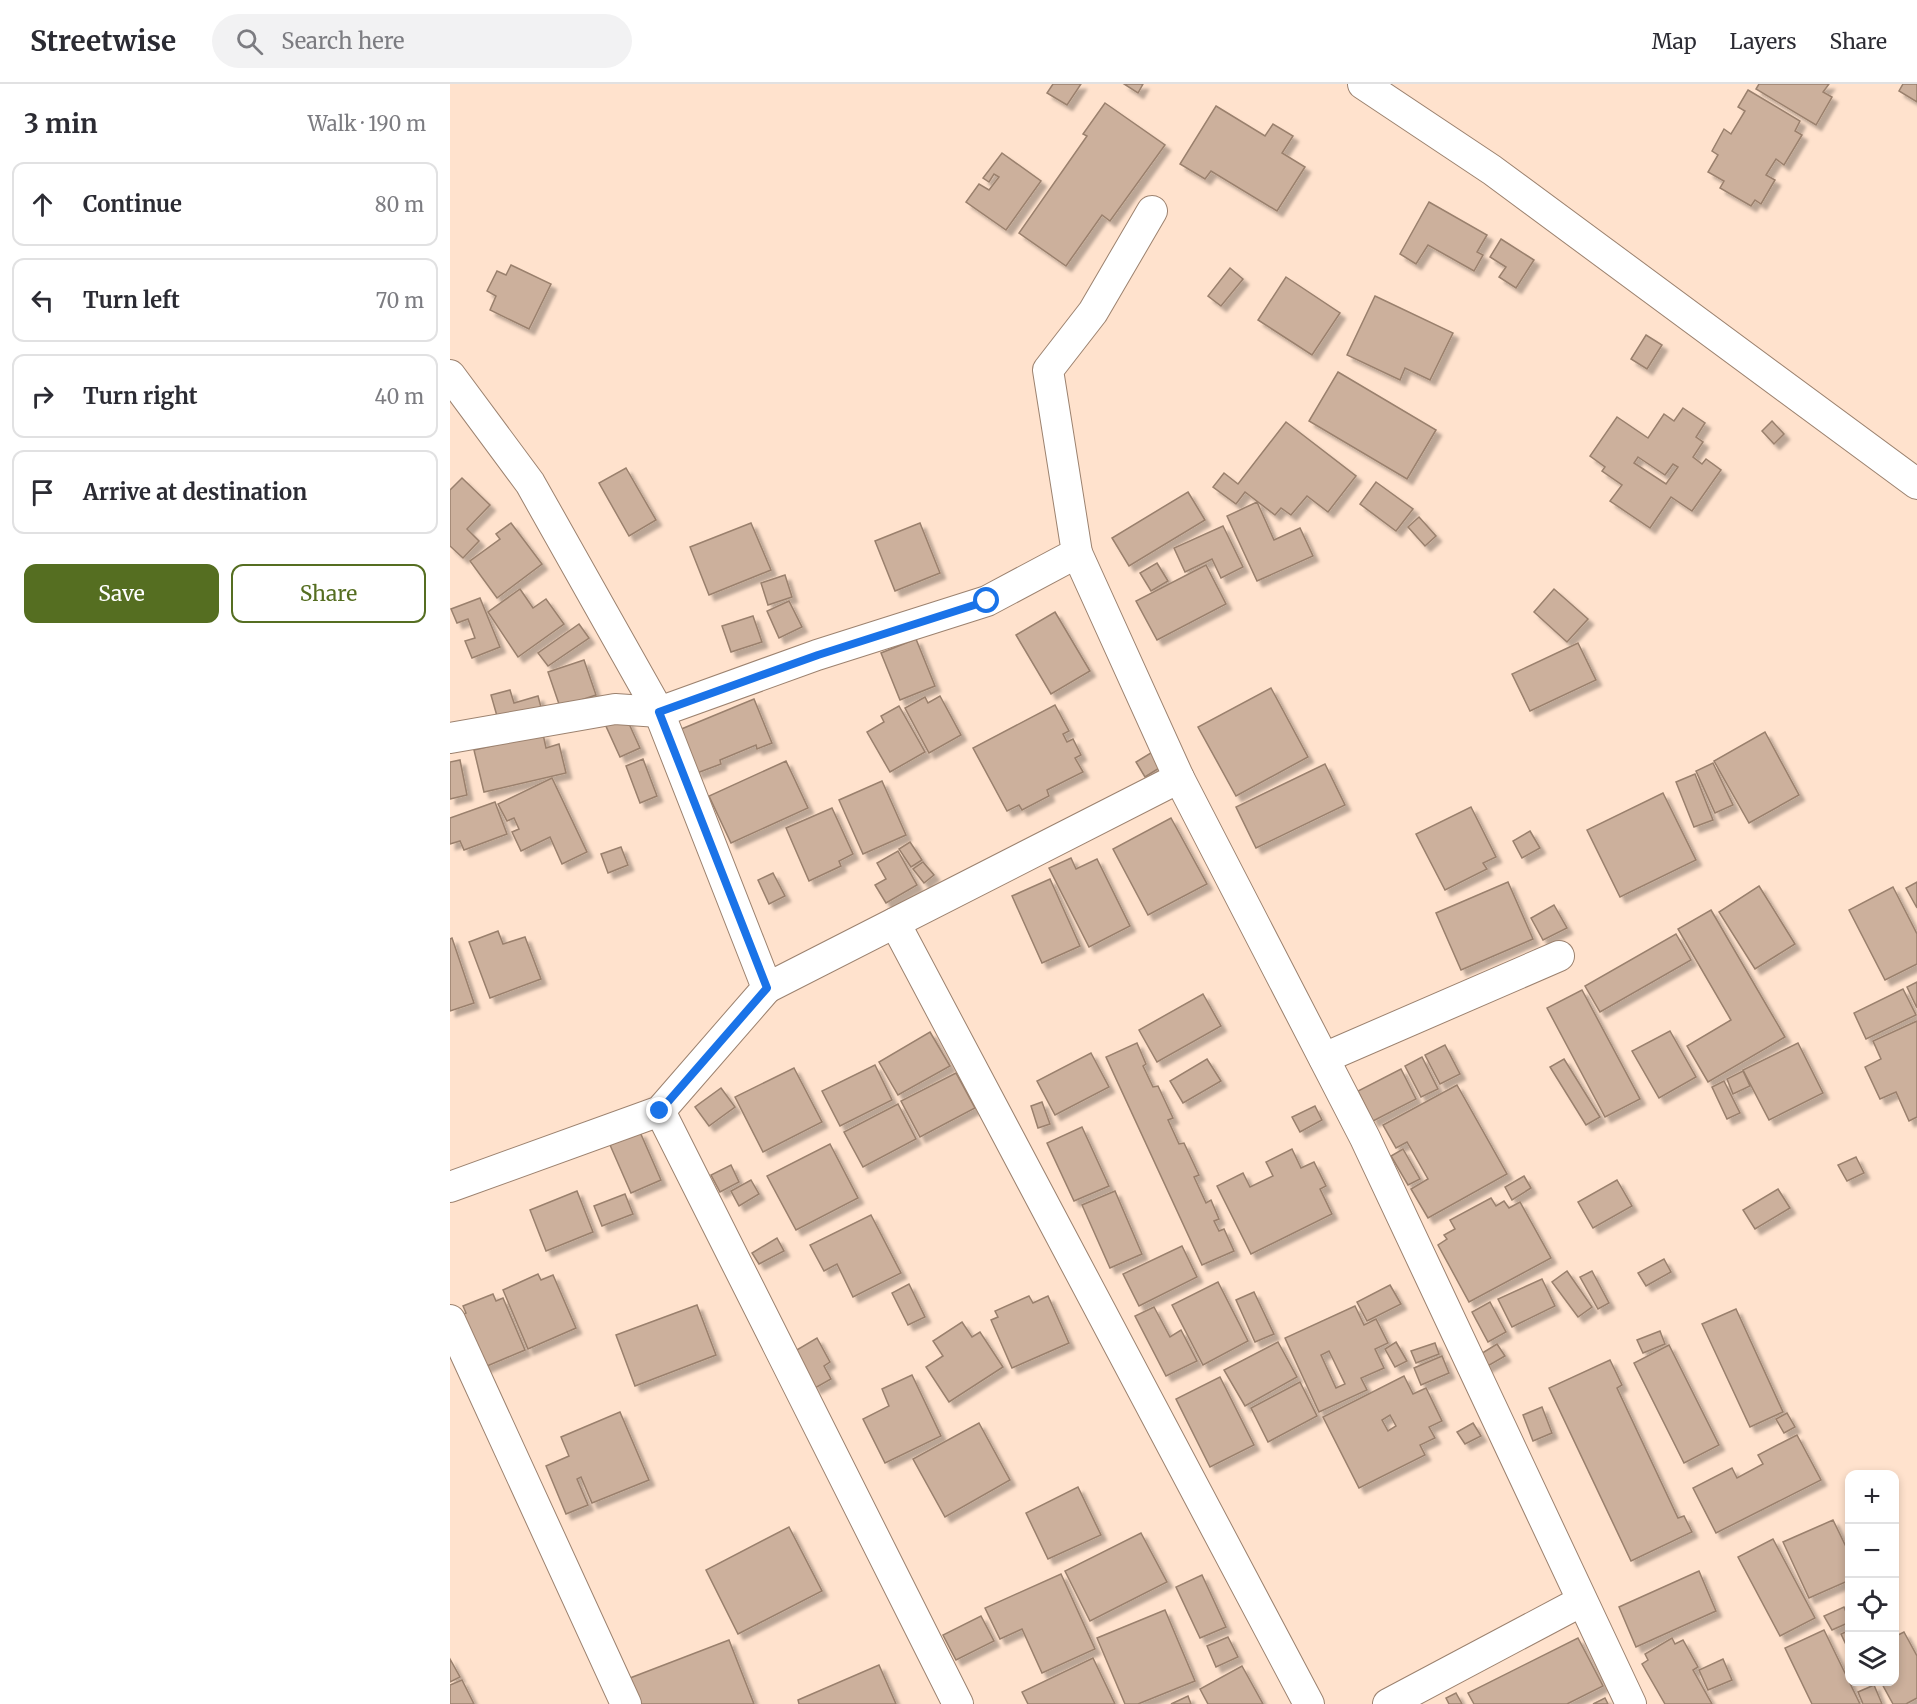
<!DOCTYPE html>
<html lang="en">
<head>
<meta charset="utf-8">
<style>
	:root { --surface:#fff; --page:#f2f2f3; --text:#2b2b33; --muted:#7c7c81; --line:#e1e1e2; --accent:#556e21 }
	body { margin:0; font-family:Merriweather,serif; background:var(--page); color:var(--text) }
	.controls { position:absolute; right:18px; bottom:18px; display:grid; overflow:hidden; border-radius:12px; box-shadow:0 3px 9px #0003 }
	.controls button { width:54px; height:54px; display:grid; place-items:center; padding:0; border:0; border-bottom:2px solid var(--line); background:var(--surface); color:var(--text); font:30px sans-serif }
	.stop { position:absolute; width:18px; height:18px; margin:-14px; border:4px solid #1a73e8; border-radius:50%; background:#fff }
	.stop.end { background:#1a73e8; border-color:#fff; box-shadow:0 2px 6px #0008 }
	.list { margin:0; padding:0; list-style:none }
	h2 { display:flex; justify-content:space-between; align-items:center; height:78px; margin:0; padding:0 24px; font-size:26px }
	h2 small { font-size:20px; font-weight:400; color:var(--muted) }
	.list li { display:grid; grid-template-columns:39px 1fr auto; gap:18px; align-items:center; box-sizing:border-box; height:84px; margin:0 12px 12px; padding:0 12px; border:2px solid var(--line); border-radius:12px }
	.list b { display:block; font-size:22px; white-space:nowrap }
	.list em { font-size:20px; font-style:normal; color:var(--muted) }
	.actions { display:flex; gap:12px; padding:18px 24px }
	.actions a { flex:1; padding:14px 0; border:2px solid var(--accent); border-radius:12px; text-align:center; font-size:21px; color:var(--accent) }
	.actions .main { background:var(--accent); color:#fff }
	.icon { flex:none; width:33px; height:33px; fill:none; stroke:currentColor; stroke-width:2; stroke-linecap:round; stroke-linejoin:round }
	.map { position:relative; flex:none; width:1467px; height:1620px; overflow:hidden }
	header { display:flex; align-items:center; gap:36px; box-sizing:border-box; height:84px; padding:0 30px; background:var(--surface); border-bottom:2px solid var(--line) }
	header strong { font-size:28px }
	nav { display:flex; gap:33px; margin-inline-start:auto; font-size:21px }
	.search { width:420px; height:54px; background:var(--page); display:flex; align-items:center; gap:15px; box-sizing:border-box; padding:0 21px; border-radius:33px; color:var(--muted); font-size:22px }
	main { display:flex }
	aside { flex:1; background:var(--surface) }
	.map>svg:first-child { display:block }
	.building { fill:#ccb09c; stroke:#9a806d; stroke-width:1.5; fill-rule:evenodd; filter:url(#shadow) }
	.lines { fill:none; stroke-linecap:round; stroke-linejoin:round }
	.street-casing { stroke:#9c826f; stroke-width:32 }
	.street { stroke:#fff; stroke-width:30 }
	.route { stroke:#1a73e8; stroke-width:8 }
</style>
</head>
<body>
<header>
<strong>Streetwise</strong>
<div class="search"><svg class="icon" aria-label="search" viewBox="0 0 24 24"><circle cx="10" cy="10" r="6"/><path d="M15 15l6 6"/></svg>Search here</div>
<nav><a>Map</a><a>Layers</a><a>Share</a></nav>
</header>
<main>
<aside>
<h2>3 min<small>Walk · 190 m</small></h2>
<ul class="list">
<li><svg class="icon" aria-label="ahead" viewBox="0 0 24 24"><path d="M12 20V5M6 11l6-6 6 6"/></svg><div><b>Continue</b></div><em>80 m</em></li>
<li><svg class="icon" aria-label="left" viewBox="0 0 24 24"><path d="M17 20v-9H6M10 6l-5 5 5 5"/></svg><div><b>Turn left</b></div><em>70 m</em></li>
<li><svg class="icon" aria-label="right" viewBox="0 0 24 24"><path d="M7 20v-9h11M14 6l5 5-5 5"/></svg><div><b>Turn right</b></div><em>40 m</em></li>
<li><svg class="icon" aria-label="arrive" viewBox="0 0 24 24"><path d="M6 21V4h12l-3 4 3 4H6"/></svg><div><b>Arrive at destination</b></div></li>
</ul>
<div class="actions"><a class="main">Save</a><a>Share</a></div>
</aside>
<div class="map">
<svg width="1467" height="1620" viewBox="0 0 1467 1620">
	<defs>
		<filter id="shadow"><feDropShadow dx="5.5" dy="5.5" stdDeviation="1.5" flood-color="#0004"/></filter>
	</defs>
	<rect width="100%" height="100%" fill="#ffe2cd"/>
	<g class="building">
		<path d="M603,0H631L617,21L597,9Z"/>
		<path d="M674,0H693L688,9Z"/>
		<path d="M1309,0H1379L1373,8L1382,13L1366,41L1306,5Z"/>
		<path d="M1453,0H1467V18L1449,7Z"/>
		<path d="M1298,6L1350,37L1345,47L1352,51L1334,81L1326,75L1316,91L1325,96L1311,120L1305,116L1301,122L1270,104L1274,97L1258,88L1268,71L1262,67L1274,45L1281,50L1295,27L1288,23Z"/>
		<path d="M655,19L715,61L660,137L652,131L616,182L569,149L637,52L633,50Z"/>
		<path d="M766,22L815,52L823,40L843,52L832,69L855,83L827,127L761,87L755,95L730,80Z"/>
		<path d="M552,69L591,97L556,146L516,118L529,100L539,106L549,93L544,90L539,98L533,94Z"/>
		<path d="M979,118L1037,151L1027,168L1033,171L1024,187L978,161L966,180L950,170Z"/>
		<path d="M1051,155L1084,176L1066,204L1049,193L1056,183L1040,173Z"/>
		<path d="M61,181L101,200L79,245L40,226L46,212L37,207L47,187L56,191Z"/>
		<path d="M780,184L793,195L771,222L758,212Z"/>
		<path d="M836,193L890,229L862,271L808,236Z"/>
		<path d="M925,212L1003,249L980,296L955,284L950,296L897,271Z"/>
		<path d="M1196,251L1212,261L1197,285L1181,275Z"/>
		<path d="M888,288L986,346L957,395L859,337Z"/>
		<path d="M1233,324L1255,339L1246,353L1253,358L1243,373L1252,380L1256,375L1271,386L1242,427L1221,413L1200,444L1160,417L1172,401L1152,387L1155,383L1140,372L1167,333L1198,354L1214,330L1224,337ZM1188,373L1215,391L1223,380L1228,383L1216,400L1184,379Z"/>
		<path d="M1322,337L1334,350L1324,360L1312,347Z"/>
		<path d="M836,338L906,392L878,428L857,412L841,431L831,424L825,431L795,408L786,420L763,403L774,389L788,400Z"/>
		<path d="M176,384L206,436L179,452L149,399Z"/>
		<path d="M12,394L40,421L17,445L29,457L13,474L0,462V406Z"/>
		<path d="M926,398L963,425L946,447L910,420Z"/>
		<path d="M738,408L755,436L679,482L662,454Z"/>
		<path d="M807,418L824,456L850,444L863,472L807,497L777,432Z"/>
		<path d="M969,433L986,452L975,462L958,443Z"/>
		<path d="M61,439L92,480L47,514L20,477L50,455L46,450Z"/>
		<path d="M301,439L321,486L259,511L240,463Z"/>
		<path d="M470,439L490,489L445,507L425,457Z"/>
		<path d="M773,442L793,483L771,494L762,475L735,488L724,464Z"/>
		<path d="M707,479L718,497L701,507L690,489Z"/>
		<path d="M756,481L776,520L707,556L686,517Z"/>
		<path d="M335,491L342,513L318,521L311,499Z"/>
		<path d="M70,505L83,524L96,515L114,540L68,573L38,528Z"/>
		<path d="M1104,505L1138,535L1117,558L1084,528Z"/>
		<path d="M30,514L50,563L22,574L15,557L25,554L18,535L7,539L1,525Z"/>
		<path d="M339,517L352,543L329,554L317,527Z"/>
		<path d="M605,528L640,587L601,610L566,551Z"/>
		<path d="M303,532L312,558L281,568L272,542Z"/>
		<path d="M129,540L139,554L98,582L88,569Z"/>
		<path d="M466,555L485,602L450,616L431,569Z"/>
		<path d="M1128,559L1146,596L1080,627L1062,590Z"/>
		<path d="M134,576L146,611L110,623L98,588Z"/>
		<path d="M821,604L858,673L786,712L748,643Z"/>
		<path d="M60,606L64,619L88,612L92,627L49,639L41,611Z"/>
		<path d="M490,612L511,651L479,669L455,624L475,613L478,619Z"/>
		<path d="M304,615L322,659L307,665L306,661L270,676L271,680L247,689L229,646Z"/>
		<path d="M605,621L619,647L613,650L617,658L623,655L631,671L625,674L633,688L597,706L599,712L572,726L569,721L557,727L523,664Z"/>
		<path d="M449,622L475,668L440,688L417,648L434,638L431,632Z"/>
		<path d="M175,631L190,664L170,673L155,640Z"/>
		<path d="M1315,648L1349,711L1299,739L1264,677Z"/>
		<path d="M93,650L96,664L109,660L116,689L34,708L24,666Z"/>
		<path d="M704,667L714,681L695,693L686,678Z"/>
		<path d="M193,675L207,712L190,719L176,682Z"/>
		<path d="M10,676L17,711L0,715V678Z"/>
		<path d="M336,677L358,724L281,759L259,712Z"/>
		<path d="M1263,679L1283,721L1265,729L1246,687Z"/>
		<path d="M875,680L895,721L806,764L786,723Z"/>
		<path d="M1245,690L1263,736L1244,743L1226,698Z"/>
		<path d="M102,694L137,768L112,780L100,753L71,767L62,748L69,745L64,734L57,737L48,720Z"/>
		<path d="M432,697L456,751L413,770L389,716Z"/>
		<path d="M1213,709L1246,776L1170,813L1137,746Z"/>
		<path d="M45,718L57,750L14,766L10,757L0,760V734Z"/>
		<path d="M1021,723L1046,773L1033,779L1037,785L995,806L966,750Z"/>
		<path d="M382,724L403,770L389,777L391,782L359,797L336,744Z"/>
		<path d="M721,734L757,800L698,831L663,765Z"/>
		<path d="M1080,747L1090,764L1072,774L1063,757Z"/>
		<path d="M460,758L472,776L461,783L449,765Z"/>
		<path d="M171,763L178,781L158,789L151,770Z"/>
		<path d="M448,767L467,801L436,819L425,801L436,795L427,779Z"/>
		<path d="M621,774L626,785L647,775L680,842L639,863L599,784Z"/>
		<path d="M473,778L484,791L474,799L463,785Z"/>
		<path d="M323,789L335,812L319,820L308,796Z"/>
		<path d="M600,795L630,862L592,879L562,812Z"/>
		<path d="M1058,798L1083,855L1011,886L986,829Z"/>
		<path d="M1467,798V824L1456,804Z"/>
		<path d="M1309,802L1345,860L1305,885L1269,828Z"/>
		<path d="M1443,803L1467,850V880L1435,896L1399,826Z"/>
		<path d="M1104,821L1117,844L1093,856L1081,834Z"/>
		<path d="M1261,826L1335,953L1258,998L1237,962L1281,936L1228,845Z"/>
		<path d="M48,847L53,860L75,853L91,895L40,914L19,858Z"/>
		<path d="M1226,850L1241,876L1150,928L1135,902Z"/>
		<path d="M2,854L24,919L0,927V855Z"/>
		<path d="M1467,898V924L1457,903Z"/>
		<path d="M1453,905L1466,931L1416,955L1404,929Z"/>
		<path d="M1132,906L1190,1015L1155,1033L1097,924Z"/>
		<path d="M753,910L771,942L707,978L689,946Z"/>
		<path d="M1467,937V1033L1459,1037L1446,1008L1430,1015L1415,983L1431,975L1423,957Z"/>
		<path d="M1220,947L1246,993L1209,1014L1182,967Z"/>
		<path d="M480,948L500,982L448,1011L429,978Z"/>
		<path d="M687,959L696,980L693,982L703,1003L708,1002L723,1034L718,1036L729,1060L734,1059L749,1091L744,1093L756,1119L761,1116L769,1135L764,1137L769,1147L774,1145L784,1167L752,1181L656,973Z"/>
		<path d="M1348,959L1373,1009L1319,1036L1293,986Z"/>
		<path d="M995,961L1010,990L990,1000L975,971Z"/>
		<path d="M641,969L659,1003L605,1031L587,997Z"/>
		<path d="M972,973L988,1005L971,1013L955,982Z"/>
		<path d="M757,975L771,997L733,1019L720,997Z"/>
		<path d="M1114,975L1150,1033L1136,1041L1100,983Z"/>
		<path d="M425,981L442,1016L390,1042L372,1007Z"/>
		<path d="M344,984L372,1038L313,1068L285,1013Z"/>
		<path d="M951,985L966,1015L923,1037L908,1007Z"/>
		<path d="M1293,987L1300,1002L1283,1010L1277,995Z"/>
		<path d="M506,989L525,1024L470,1053L451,1017Z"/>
		<path d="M1274,997L1290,1029L1277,1035L1262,1003Z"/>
		<path d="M1007,1001L1057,1090L978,1134L961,1105L978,1095L957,1058L946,1064L933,1041Z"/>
		<path d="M271,1004L285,1023L259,1042L245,1023Z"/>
		<path d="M592,1018L600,1040L588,1044L581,1022Z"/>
		<path d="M448,1020L466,1055L413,1083L394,1048Z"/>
		<path d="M865,1022L872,1036L850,1048L842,1033Z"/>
		<path d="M632,1043L659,1102L624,1117L597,1059Z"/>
		<path d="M190,1048L211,1096L181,1109L160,1061Z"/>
		<path d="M380,1060L408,1114L346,1146L317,1092Z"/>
		<path d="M842,1065L851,1084L864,1078L876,1102L870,1105L882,1130L801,1170L767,1102L793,1089L800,1103L823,1092L816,1078Z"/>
		<path d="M953,1065L970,1095L958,1101L941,1072Z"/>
		<path d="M1406,1073L1414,1089L1397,1097L1388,1081Z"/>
		<path d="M281,1081L289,1098L270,1108L261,1091Z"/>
		<path d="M1074,1092L1081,1104L1062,1116L1055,1103Z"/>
		<path d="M301,1096L309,1110L289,1122L281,1107Z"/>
		<path d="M1167,1096L1182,1122L1143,1144L1128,1118Z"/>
		<path d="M1328,1105L1340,1124L1305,1145L1293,1126Z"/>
		<path d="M127,1107L143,1148L96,1167L80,1126Z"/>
		<path d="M665,1107L692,1170L660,1184L632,1121Z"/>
		<path d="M175,1110L183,1130L152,1142L144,1122Z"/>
		<path d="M1041,1114L1046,1122L1054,1117L1059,1124L1070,1118L1101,1174L1019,1218L988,1161L997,1155L994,1151L1005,1145L1000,1136Z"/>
		<path d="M421,1131L451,1189L403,1213L387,1180L374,1187L360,1161Z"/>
		<path d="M327,1154L334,1167L309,1180L302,1169Z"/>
		<path d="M732,1162L747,1193L689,1222L673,1190Z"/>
		<path d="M1214,1175L1221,1188L1196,1202L1188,1189Z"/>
		<path d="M1117,1187L1142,1223L1128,1233L1102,1198Z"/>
		<path d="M1142,1187L1159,1219L1148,1225L1130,1193Z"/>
		<path d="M88,1190L91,1196L103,1191L126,1244L78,1265L53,1206Z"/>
		<path d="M1092,1195L1105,1222L1062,1243L1048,1215Z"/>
		<path d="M768,1198L798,1257L753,1281L722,1221Z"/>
		<path d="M459,1200L475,1233L458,1241L442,1209Z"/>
		<path d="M940,1201L951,1220L917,1237L907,1218Z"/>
		<path d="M804,1208L824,1250L805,1258L786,1216Z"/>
		<path d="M43,1210L46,1217L53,1214L75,1266L30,1285L8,1232L16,1229L13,1222Z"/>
		<path d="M579,1212L583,1219L598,1212L619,1259L562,1284L541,1236L548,1233L545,1227Z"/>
		<path d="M1040,1218L1056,1248L1038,1258L1022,1228Z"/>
		<path d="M247,1221L266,1271L185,1302L166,1251Z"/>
		<path d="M905,1222L914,1241L926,1235L938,1259L925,1265L934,1284L911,1294L917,1306L869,1328L835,1254ZM879,1267L895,1300L886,1304L871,1271Z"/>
		<path d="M704,1223L720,1253L731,1246L747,1277L716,1292L685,1232Z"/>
		<path d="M1286,1225L1333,1328L1300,1343L1252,1240Z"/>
		<path d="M512,1238L522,1253L530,1248L553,1283L499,1318L476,1283L493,1272L483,1257Z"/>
		<path d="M1210,1247L1215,1260L1193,1269L1187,1256Z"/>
		<path d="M367,1254L380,1278L374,1282L381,1295L365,1304L345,1267Z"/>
		<path d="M828,1258L847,1293L795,1322L774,1286Z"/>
		<path d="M946,1258L957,1277L945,1283L935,1265Z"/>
		<path d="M985,1259L989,1270L966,1279L961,1267Z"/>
		<path d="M1047,1260L1055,1272L1036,1283L1029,1271Z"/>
		<path d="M1219,1261L1269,1361L1234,1379L1184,1279Z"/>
		<path d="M992,1272L999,1289L971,1301L964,1284Z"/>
		<path d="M1160,1276L1172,1301L1167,1304L1228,1434L1234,1432L1242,1448L1181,1477L1099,1304Z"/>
		<path d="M462,1291L491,1352L435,1379L413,1335L439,1322L432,1305Z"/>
		<path d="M954,1292L963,1310L976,1304L992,1337L979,1343L985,1354L970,1361L975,1371L909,1404L873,1333ZM940,1331L946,1342L938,1347L932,1336Z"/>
		<path d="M770,1293L804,1361L760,1383L726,1315Z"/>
		<path d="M850,1298L867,1332L818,1358L801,1324Z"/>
		<path d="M1092,1323L1102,1349L1083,1357L1073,1331Z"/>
		<path d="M170,1328L199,1396L142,1419L131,1393L127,1395L138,1421L116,1430L96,1382L119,1372L111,1353Z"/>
		<path d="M1337,1329L1345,1343L1334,1349L1326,1335Z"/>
		<path d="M529,1339L560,1396L495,1433L463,1375Z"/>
		<path d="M1023,1339L1031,1352L1015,1360L1007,1348Z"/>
		<path d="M1347,1351L1371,1396L1266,1449L1243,1404L1282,1384L1287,1394L1313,1380L1308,1371Z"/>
		<path d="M628,1403L651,1451L598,1475L576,1429Z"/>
		<path d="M1383,1436L1400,1471V1496L1359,1514L1333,1458Z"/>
		<path d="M339,1443L372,1507L288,1550L256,1486Z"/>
		<path d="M691,1449L717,1498L640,1537L615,1487Z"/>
		<path d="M1323,1455L1365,1534L1330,1552L1288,1473Z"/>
		<path d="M1249,1487L1266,1527L1186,1563L1169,1523Z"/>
		<path d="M611,1490L645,1565L592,1589L572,1545L550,1555L535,1524Z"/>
		<path d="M752,1491L776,1543L750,1554L726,1503Z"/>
		<path d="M1394,1523L1400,1538L1382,1546L1374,1532Z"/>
		<path d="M715,1526L745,1597L688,1620H675L647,1554Z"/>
		<path d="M531,1532L544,1557L506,1576L493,1551Z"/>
		<path d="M1374,1546L1410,1620H1362L1335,1564Z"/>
		<path d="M1400,1546V1569L1391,1550Z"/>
		<path d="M1454,1548L1467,1572V1614L1456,1620H1443L1431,1598H1444V1553Z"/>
		<path d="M778,1553L788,1573L766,1583L757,1562Z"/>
		<path d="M1128,1554L1153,1602L1117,1620H1024L1018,1609Z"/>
		<path d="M1222,1554L1225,1560L1233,1556L1248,1583L1243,1586L1262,1620H1215L1192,1580L1198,1576L1195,1570Z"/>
		<path d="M279,1556L304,1620H190L180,1594Z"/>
		<path d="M643,1574L665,1620H578L572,1608Z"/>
		<path d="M0,1575L10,1593L0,1598Z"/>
		<path d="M1273,1575L1282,1596L1258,1606L1249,1586Z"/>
		<path d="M429,1581L446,1620H349L348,1616Z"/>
		<path d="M792,1582L813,1620H758L750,1605Z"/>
		<path d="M12,1596L24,1620H0V1601Z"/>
		<path d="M1424,1601L1432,1620H1413L1408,1608Z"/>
		<path d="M1006,1609L1012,1620H999L996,1614Z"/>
		<path d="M738,1612L741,1620H721Z"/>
		<path d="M1155,1614L1158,1620H1143Z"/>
	</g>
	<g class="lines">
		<g class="street-casing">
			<g id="street">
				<path d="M913,0L1042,86L1467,400"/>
				<path d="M0,291L80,399L209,628L317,904L210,1027L0,1103"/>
				<path d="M627,469L729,694L915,1054L1181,1620"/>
				<path d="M0,654L165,625L209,628L367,571L537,517L627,469L598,286L643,228L702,127"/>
				<path d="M445,839L859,1620"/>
				<path d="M317,904L729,694"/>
				<path d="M874,974L1109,872"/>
				<path d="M210,1027L508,1620"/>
				<path d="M0,1236L176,1620"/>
				<path d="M938,1620L1132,1517"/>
			</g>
		</g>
		<use href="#street" class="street"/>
	</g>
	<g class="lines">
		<path class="route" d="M210,1027L317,904L209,628L368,571L537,517"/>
	</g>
</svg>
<div class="controls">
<button>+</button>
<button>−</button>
<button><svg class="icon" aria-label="locate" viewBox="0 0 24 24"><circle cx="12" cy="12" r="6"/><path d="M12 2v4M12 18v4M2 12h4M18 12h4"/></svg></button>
<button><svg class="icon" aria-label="layers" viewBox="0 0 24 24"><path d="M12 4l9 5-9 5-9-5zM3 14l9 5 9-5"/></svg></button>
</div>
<div class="stop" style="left:537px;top:517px"></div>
<div class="stop end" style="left:210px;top:1027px"></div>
</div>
</main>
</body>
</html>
